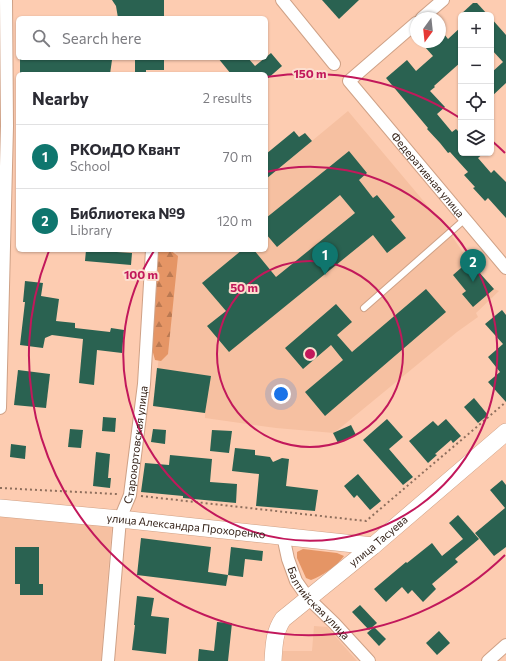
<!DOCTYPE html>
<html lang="en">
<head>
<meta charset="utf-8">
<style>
	:root { --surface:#fff; --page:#f7f7f7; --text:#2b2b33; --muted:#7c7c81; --line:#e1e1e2; --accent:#0f766e }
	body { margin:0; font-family:Commissioner,sans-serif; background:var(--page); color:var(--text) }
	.controls { position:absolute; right:12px; top:12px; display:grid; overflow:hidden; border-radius:6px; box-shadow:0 1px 3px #0004 }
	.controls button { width:36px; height:36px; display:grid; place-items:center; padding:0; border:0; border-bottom:1px solid var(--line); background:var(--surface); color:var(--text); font:20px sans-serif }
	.compass { position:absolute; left:410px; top:12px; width:36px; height:36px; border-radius:50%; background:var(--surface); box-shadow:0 1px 3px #0004; rotate:195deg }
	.you { position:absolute; left:281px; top:394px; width:14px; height:14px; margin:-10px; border:3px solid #fff; border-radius:50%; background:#1a73e8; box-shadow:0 0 0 6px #1a73e833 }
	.badge { display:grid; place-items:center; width:26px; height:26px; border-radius:50%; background:var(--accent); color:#fff; font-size:13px; font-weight:700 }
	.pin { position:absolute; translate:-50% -33px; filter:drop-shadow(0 1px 2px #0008) }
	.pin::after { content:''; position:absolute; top:21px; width:14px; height:12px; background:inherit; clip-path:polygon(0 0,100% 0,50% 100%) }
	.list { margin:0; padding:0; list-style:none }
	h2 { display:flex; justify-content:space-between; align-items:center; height:52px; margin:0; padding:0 16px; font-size:17px }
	h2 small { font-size:13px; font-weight:400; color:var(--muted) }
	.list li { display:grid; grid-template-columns:26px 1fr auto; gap:12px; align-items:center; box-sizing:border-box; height:64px; padding:0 16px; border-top:1px solid var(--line) }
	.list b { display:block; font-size:15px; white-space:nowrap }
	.list p { margin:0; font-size:13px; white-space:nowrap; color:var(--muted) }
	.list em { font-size:13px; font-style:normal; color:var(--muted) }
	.icon { flex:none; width:22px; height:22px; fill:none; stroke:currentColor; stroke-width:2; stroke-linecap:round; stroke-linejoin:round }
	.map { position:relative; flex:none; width:506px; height:661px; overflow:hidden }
	.search { position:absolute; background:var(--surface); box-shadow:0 1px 3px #0004; left:16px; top:16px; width:252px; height:44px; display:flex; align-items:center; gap:10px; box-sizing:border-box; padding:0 14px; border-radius:6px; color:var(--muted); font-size:15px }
	.panel { position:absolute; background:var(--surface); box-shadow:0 1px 3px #0004; left:16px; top:72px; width:252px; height:180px; border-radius:6px }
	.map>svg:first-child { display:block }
	.built { fill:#f6c0a1 }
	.grass { fill:#e59565 }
	.forest { fill:url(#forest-firs) }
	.building { fill:#2a6251 }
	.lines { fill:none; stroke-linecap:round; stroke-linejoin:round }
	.lane-casing { stroke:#cfa186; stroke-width:8 }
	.street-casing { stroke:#cfa186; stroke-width:14 }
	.secondary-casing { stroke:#cfa186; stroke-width:18 }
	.path { stroke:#8f6f5d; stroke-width:2; stroke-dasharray:2 3; stroke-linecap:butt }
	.lane { stroke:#fff; stroke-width:6 }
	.street { stroke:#fff; stroke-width:12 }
	.secondary { stroke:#fff; stroke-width:17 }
	.ring { fill:none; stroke:#c2185b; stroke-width:2 }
	.labels { text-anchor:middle; stroke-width:4; stroke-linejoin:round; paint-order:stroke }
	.street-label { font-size:11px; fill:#342218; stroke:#fcdece }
	.centre { fill:#c2185b; stroke:#fcdece; stroke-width:2 }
	.ring-label { font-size:12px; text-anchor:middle; font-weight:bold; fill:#c2185b; stroke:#fcdece; stroke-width:4; stroke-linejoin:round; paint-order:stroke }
</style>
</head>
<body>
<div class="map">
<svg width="506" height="661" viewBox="0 0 506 661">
	<defs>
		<pattern id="forest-firs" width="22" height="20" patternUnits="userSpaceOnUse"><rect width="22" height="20" fill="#e59565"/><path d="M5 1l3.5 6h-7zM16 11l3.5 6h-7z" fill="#ba7952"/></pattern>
	</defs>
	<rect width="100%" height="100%" fill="#fdccb1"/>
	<g class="built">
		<path d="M348,111L447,229L469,261L494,289L499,291L476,313L478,317L457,332L334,433L276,428L205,418V413L153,406L171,257L179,250H266V179Z"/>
		<path d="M0,514L112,524L101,661H0Z"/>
		<path d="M314,626L327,627L357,661H282L283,651H312Z"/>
	</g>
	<path class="grass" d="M303,549L337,553L344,556C337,566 322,576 311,580L306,578L297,558V552Z"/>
	<path class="forest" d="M158,250H170L178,256L168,354L161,361L155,360L152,349L158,266L154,257Z"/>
	<g class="building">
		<path d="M112,0H164V18H118L116,6Z"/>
		<path d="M322,0H359L339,19Z"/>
		<path d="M473,3H477L488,15H460Z"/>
		<path d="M491,18L506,35V83L491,97V73L503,62L491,49Z"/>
		<path d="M461,27V62L434,86L435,87L430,91L445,107L437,114L452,132L456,129L461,134V153H484L478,158L491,173L494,170L506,182V218L488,198L485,201L473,188L475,187L464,175L468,172L450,152L448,153L440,143L427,129L428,128L386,78L407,60L416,71L433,56L425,47L431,42H440V29L448,39Z"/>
		<path d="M271,53L282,66L266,80V74H231L218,58H248L255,66Z"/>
		<path d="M20,58H99L112,60L110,74H20Z"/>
		<path d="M135,58H164V70H146V74H135Z"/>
		<path d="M294,131L299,137L305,133L312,141L266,179V154Z"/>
		<path d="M349,151L367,173L359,180L373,198L377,195L395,217L391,220L406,238L387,253L373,235L229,352L207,326L226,311L202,283L242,250H254L276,277L355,213L340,195L277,247L266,234V218Z"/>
		<path d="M86,250L132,253L131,265L85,261Z"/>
		<path d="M469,261L494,289L473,307L462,294L466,291L453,275Z"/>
		<path d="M25,281L43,283L41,296L59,299L56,321L75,323V328L110,332L111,328L124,330L122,353L97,350L94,385L79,383L83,339L52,335L45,338L43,348L20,345L25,302H23Z"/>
		<path d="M426,289L446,312L325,416L305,392L343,360L331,345L303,369L285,348L336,304L352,322L337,335L352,352Z"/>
		<path d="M502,310L506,315V402L488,382L500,372L488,357L503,344L485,324Z"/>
		<path d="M157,368L211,376L205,413L153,406Z"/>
		<path d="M18,370L50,374L46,408L14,405Z"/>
		<path d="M474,398L488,415L478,423L464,407Z"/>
		<path d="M103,417L116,418L115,432L102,431Z"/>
		<path d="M387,419L403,437L389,449L413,477L403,485L363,440Z"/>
		<path d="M446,419L461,436L453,443L451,440L435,454L437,455L428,463L409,441L433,421L438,426Z"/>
		<path d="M351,425L356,435L338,443L333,433Z"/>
		<path d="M70,429L83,430L81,448L68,447Z"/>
		<path d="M153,429L166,430L165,444L151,442Z"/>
		<path d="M212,430L232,431L229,453L210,451Z"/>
		<path d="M11,444L26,446L25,459L10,457Z"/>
		<path d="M235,448L255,450V455L270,457L273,462L282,458L289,459L286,486L318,490L315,511L256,506L259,474L232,471Z"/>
		<path d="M96,452L110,454L108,478H111L110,488L93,486Z"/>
		<path d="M170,455L212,459L210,482L237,484L236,503L183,498V496L141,492L145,463L169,465Z"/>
		<path d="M358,474L381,501L370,510L357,495L354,498L344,486Z"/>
		<path d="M502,480L506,485V547L494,556L475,533L505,508L490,490Z"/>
		<path d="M458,515L479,539L455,559L458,562L432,584L436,589L423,602L412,590L408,594L402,587L386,602L374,589L406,562L407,563L432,543L442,556L463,539L449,523Z"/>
		<path d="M141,538L211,547L208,572L228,575L226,586L137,575Z"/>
		<path d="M15,547H39V584H43V595H20V584H15Z"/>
		<path d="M231,547L263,551L262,561L245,559L243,577L228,575Z"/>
		<path d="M137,596L154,598L151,616L169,618L166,654L132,650L135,625H134Z"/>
		<path d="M360,605L377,623L369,630L352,612Z"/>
		<path d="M217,622L232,623L228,661H198L199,649L214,651Z"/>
		<path d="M374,627L386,639L379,646L367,633Z"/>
		<path d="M439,631L450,643L437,655L426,643Z"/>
	</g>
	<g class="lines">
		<g class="lane-casing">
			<path id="lane" d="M364,308L464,220"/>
		</g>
		<g class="street-casing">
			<g id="street">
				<path d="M282,0L334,64"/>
				<path d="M422,18L443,0"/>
				<path id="s1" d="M416,23L349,81L506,268"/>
				<path d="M0,408L7,126L6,0"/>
				<path id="s2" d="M283,536L288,559L296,581L308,598L334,623L369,661"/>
				<path id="s3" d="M108,661L120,519L130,495L144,384L152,250"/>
				<path d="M488,661L506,645"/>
			</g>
		</g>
		<g class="secondary-casing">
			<g id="secondary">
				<path id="s4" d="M0,508L120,519L373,546"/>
				<path id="s5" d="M273,661C274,646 274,632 283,619L373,546L506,432"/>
			</g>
		</g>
		<g class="path">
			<path d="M0,488L117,494"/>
			<path d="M141,496L366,521L506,402"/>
		</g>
		<use href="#lane" class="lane"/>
		<use href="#street" class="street"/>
		<use href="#secondary" class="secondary"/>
	</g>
	<g class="ring">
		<circle cx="310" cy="354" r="93"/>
		<path d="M266 172A187 187 0 1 1 154 251"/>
		<path d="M505 555A280 280 0 0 1 49 251M266 77A280 280 0 0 1 460 118M492 141A280 280 0 0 1 505 153"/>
	</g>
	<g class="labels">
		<g class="street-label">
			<text dy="4" stroke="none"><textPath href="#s1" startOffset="211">Федеративная улица</textPath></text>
			<text dy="4" stroke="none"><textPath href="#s3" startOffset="219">Староюртовская улица</textPath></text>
			<text dy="4" stroke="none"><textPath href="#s4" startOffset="187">улица Александра Прохоренко</textPath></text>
			<text dy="4" stroke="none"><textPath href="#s5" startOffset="167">улица Тасуева</textPath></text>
			<text dy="4" stroke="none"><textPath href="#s2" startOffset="78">Балтийская улица</textPath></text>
		</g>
	</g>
	<circle cx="310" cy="354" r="6" class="centre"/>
	<g class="ring-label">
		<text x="310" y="78">150 m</text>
		<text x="141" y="279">100 m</text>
		<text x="244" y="292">50 m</text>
	</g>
</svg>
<div class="controls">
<button>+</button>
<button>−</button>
<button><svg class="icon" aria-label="locate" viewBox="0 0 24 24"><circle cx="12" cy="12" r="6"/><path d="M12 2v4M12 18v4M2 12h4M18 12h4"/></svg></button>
<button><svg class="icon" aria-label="layers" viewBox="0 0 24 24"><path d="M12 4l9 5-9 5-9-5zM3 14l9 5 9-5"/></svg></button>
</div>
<svg class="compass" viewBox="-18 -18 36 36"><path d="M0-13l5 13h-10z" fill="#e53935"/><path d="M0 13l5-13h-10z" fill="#7c7c81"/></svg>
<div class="you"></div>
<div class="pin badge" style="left:325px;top:275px">1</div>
<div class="pin badge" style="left:473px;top:282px">2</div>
<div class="search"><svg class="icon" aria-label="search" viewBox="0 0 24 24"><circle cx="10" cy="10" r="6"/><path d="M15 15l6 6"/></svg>Search here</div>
<section class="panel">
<h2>Nearby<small>2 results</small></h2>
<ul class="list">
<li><span class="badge">1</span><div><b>РКОиДО Квант</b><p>School</p></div><em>70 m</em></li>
<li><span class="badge">2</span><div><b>Библиотека №9</b><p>Library</p></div><em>120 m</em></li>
</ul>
</section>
</div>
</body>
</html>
